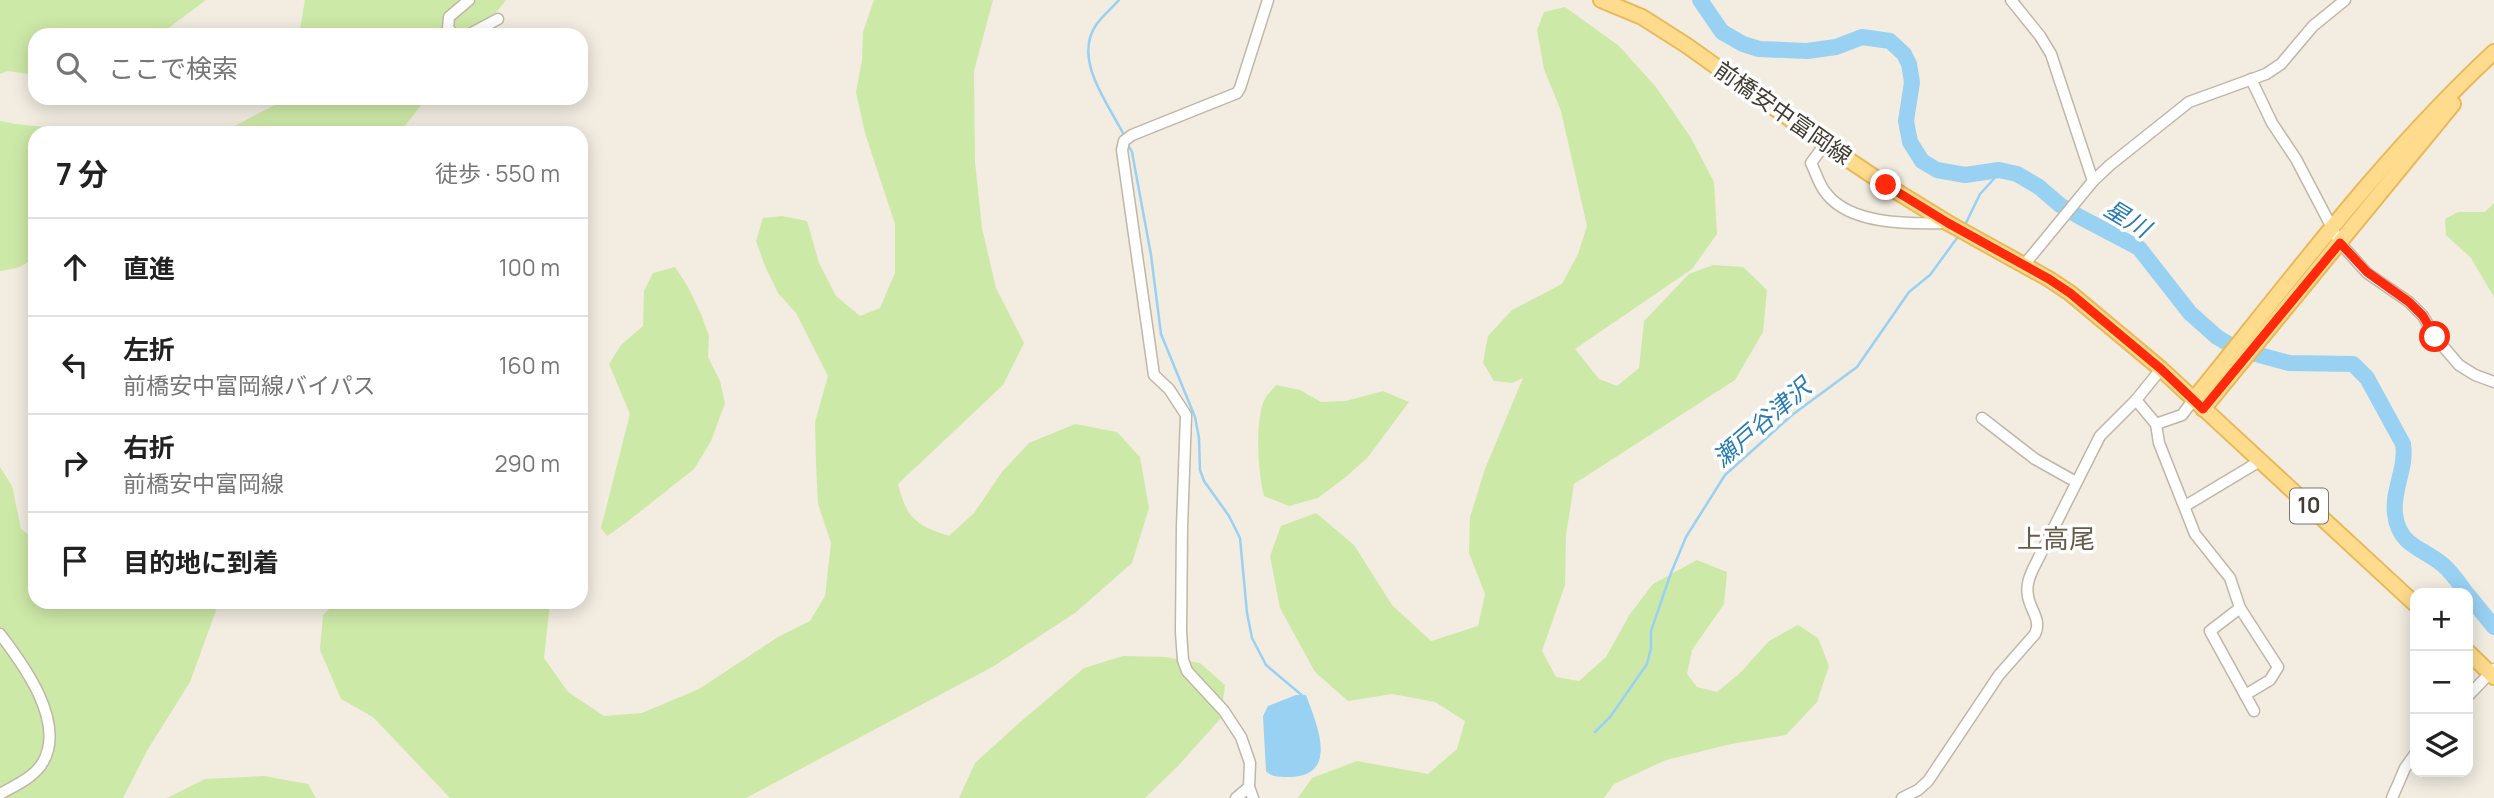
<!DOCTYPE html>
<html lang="ja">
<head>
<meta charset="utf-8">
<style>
	:root { --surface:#fff; --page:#f2f2f2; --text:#222; --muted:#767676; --line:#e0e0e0 }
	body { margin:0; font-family:Manrope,"Noto Sans JP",sans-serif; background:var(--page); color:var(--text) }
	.controls { position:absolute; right:21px; bottom:21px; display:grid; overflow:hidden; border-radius:14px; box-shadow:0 4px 18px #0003 }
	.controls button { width:63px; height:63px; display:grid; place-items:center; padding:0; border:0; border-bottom:2px solid var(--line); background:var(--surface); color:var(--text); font:35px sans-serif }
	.stop { position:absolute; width:21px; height:21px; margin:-16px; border:5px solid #ff290b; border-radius:50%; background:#fff }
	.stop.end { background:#ff290b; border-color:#fff; box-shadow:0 2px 7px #0008 }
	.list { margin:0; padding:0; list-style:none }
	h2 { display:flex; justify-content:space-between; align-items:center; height:91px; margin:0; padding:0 28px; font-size:30px }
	h2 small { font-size:23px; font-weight:400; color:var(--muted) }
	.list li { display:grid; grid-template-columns:46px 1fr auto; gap:21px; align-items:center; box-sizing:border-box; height:98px; padding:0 28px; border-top:2px solid var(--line) }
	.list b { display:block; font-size:26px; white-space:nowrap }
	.list p { margin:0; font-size:23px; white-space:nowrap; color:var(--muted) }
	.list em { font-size:23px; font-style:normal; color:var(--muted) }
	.icon { flex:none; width:38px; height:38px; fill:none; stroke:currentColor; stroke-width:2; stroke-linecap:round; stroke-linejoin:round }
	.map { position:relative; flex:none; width:2494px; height:798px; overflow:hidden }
	.search { position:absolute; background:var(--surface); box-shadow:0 4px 18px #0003; left:28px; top:28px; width:560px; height:77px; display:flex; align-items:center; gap:18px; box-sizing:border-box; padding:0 24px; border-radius:21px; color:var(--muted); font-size:26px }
	.panel { position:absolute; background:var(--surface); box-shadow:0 4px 18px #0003; left:28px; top:126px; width:560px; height:483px; border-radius:21px }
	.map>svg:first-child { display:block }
	.green { fill:#cde9a7 }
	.water { fill:#99d1f3 }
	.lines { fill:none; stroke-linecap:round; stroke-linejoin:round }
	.stream { stroke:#99d1f3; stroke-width:2.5 }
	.river { stroke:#99d1f3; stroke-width:16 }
	.minor-casing { stroke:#c0b7a7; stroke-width:13 }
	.primary-casing { stroke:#e9b958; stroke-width:18 }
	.minor { stroke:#fff; stroke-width:10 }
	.primary { stroke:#ffdb8d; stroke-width:14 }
	.route { stroke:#ff290b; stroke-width:9 }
	.labels { text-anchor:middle; stroke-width:7; stroke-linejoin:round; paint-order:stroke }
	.shield { fill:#fff; stroke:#7b7670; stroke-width:2 }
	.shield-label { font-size:21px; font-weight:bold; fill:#433c32 }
	.street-label { font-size:23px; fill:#433c32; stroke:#fff }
	.water-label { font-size:24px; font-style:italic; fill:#277cb3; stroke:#fff }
	.quarter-label { font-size:26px; fill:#675a49; stroke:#fff }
</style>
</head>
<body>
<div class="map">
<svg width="2494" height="798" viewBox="0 0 2494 798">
	<rect width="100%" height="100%" fill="#f2ece1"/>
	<g class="green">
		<path d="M0,0H206L159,35H35V75L8,71L0,74Z"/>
		<path d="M305,0H506L478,35H299Z"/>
		<path d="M874,0H993L974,71L975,162L982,228L996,288L1024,343L1003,385L898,484C907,519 916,525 949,536L974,513L1002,472L1029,443L1075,424L1117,432L1140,457L1149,508L1132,563L1075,613L994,666L746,798H450L373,717L341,699L320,650L323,615L336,602H550L544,658L568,692L604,716L642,713L699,689L778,637L810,621L825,596L831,543L818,504L816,463L815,422L828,376L796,313L778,293L765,266L756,241L763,218L782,216L807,221L819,263L836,296L860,316L880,308L895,273V224L865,133L856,92L862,60L863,32Z"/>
		<path d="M1565,7L1619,46L1656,87L1691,138L1714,182L1717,234L1692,269L1575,349L1599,379L1617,386L1639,368L1644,321L1689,274L1713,265L1743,267L1767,290L1763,332L1735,380L1574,484L1566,535L1565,585L1542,651L1556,677L1579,681L1606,657L1630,614L1653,584L1697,560L1727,572L1724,604L1692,650L1687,674L1697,687L1717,692L1740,673L1769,641L1798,625L1818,638L1829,666L1817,702L1786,735L1731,744L1666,760L1614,784L1604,798H1298L1312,778L1357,761L1428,774L1457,749L1465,721L1435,702L1392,694L1348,701L1315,672L1280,608L1270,556L1281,526L1316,513L1354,545L1392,605L1431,641L1478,626L1485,594L1469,553L1470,517L1485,469L1523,378L1512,383L1494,381L1483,363L1488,336L1512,310L1562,284L1578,254L1587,226L1561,111L1544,69L1537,30L1544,12Z"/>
		<path d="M288,98H427L399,133H221Z"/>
		<path d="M0,121L15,124L103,133H35V259L17,268L0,271Z"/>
		<path d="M2494,203V297L2471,258L2446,235L2445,219L2458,212H2485Z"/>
		<path d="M675,267L688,287L701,314L709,336L708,357L720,381L725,403L711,441L694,469L627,522L607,536L601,528L630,414L609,364L621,345L643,326L644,291L653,273Z"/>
		<path d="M1276,385L1300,390L1321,402L1346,401L1383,391L1409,402L1368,457L1347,476L1318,498L1289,506L1264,496C1258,472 1255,427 1263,403C1265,397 1272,390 1276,385Z"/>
		<path d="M0,467L12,486L21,529L35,540V602H219L190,682L148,749L123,798H0Z"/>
		<path d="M1123,656L1166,657L1200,663L1225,685L1221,718L1178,766L1145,798H959L975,763L1019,723L1084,668Z"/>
		<path d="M264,776L308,784L316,798H167L205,779Z"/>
	</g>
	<path class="water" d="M1296,695H1306C1316,723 1340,775 1291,777C1281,777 1272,778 1266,771L1263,716L1268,706Z"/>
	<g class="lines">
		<g class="stream">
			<path d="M1119,0C1112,8 1102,16 1096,25C1072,60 1110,106 1125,137"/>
			<path d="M1127,143L1132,152L1151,255L1161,334L1195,417L1199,438L1200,470L1204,481L1229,516L1240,538L1247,613L1252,638L1266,665L1304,697"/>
			<path d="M1965,225L1980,194L2002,170"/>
			<path d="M1595,732L1610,717L1647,664L1651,648V631L1671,573L1686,537L1725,475L1792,415L1857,367L1909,292L1930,275L1960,234"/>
		</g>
		<g class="river">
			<path d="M1700,0L1722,32L1743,44L1759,49L1807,51L1836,47L1862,37L1890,41L1904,54L1909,64L1912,82L1906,121L1910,142L1922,161L1937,170L1965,175L1999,170L2017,174L2039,187L2060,205L2080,217L2139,248L2190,313L2217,337L2237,349L2289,363L2353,364L2367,378L2403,444C2407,468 2392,490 2395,514C2399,546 2421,547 2442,564C2452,572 2459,583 2466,593"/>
			<path d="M2468,595L2494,627"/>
		</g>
		<g class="minor-casing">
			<g id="minor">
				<path d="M2011,0L2040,36L2051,54L2093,181"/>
				<path d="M454,35L448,28L449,17L469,0"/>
				<path d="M468,35L498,19"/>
				<path d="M2251,79L2272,123L2296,159L2340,243L2367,273L2409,302L2423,316L2435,337L2459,365L2475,375L2494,382"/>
				<path d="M1825,144L1811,163C1816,173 1819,185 1826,193C1850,225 1910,224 1946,223"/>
				<path d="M2024,265L2093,181L2110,165L2189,102L2266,74L2281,64L2313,26L2345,0"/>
				<path d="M2136,400L2156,424L2159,443L2195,534L2230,578L2240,608L2278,667L2270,680L2245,695"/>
				<path d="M1982,418L2035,459L2076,482"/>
				<path d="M2156,424L2182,415L2194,399"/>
				<path d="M2185,506L2260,461"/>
				<path d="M2240,608L2210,631L2254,711"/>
				<path d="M0,634C23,664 66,722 43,762C35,777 14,786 0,794"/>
				<path d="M2468,696L2494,669"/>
				<path d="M1236,798L1249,787"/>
				<path d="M1253,798L1249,787L1250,763L1241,737L1224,711L1187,671L1183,660L1181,632L1182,527L1186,415L1169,389L1154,375L1122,150L1124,141L1132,135L1237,93L1240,88L1268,0"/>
				<path d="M1902,798L1918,790L1928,781L1999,675L2035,634C2042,620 2030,610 2028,596C2026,586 2029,578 2033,569L2100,436L2136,400L2161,369"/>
				<path d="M2392,798L2405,768L2415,754"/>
			</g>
		</g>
		<g class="primary-casing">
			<g id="primary">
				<path d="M1601,0L1642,17L1686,45L1825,144L1886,185L1948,223L2049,279L2070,293L2161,369L2415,604"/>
				<path d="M2194,399C2290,281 2382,156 2494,52"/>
				<path d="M2203,409L2453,104"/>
				<path d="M2468,652L2494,677"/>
			</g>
		</g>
		<use href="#minor" class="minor"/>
		<use href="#primary" class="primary"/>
	</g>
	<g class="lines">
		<path class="route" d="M1886,185L1948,223L2049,279L2070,293L2161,369L2203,409L2340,243L2367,272L2409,302L2423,316L2435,337"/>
	</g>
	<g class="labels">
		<rect class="shield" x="2290" y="488.5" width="38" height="35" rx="5"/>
		<g class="shield-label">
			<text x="2309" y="513">10</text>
		</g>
		<g class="street-label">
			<text transform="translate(1783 113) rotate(35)" y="8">前橋安中富岡線</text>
		</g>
		<g class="water-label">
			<text transform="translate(2127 219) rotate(31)" y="8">星川</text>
			<text transform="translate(1762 423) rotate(-41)" y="8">瀬戸谷津沢</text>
		</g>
		<g class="quarter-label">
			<text x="2056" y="548">上高尾</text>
		</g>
	</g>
</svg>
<div class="controls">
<button>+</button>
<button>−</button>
<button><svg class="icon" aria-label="layers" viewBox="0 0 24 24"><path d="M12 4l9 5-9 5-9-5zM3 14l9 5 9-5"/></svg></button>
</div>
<div class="stop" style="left:2435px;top:337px"></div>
<div class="stop end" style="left:1886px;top:185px"></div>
<div class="search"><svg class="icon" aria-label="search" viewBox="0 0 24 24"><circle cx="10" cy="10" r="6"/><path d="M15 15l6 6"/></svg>ここで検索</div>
<section class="panel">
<h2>7 分<small>徒歩 · 550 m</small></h2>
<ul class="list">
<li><svg class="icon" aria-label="ahead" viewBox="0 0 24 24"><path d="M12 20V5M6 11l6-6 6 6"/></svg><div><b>直進</b></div><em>100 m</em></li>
<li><svg class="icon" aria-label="left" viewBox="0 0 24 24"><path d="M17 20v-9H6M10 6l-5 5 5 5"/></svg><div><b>左折</b><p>前橋安中富岡線バイパス</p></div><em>160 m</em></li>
<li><svg class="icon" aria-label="right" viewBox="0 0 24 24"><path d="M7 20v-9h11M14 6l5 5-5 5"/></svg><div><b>右折</b><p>前橋安中富岡線</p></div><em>290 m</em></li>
<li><svg class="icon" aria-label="arrive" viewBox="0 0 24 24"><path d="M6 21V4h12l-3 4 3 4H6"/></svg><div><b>目的地に到着</b></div></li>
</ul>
</section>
</div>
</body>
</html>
